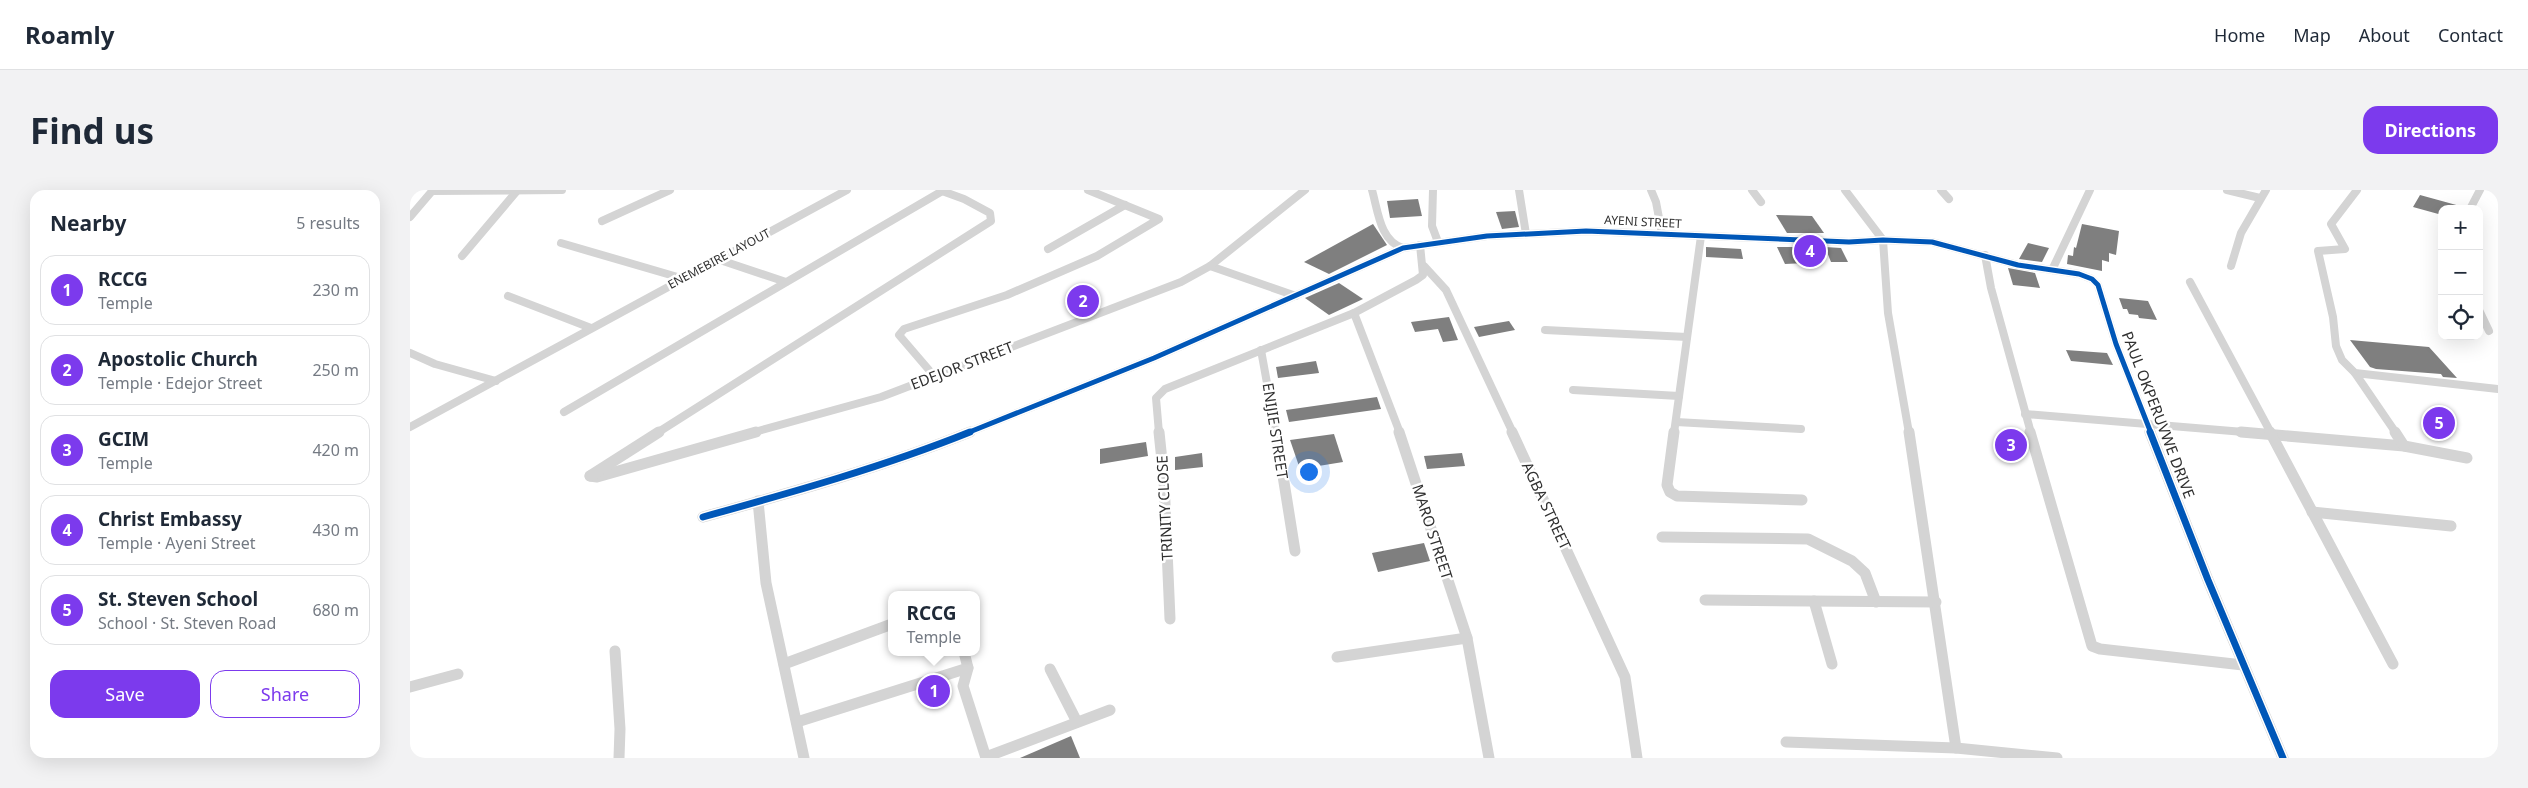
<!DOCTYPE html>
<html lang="en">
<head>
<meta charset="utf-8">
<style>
	:root { --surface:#fff; --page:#f2f2f3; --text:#1f2937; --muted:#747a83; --line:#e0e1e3; --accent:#7c3aed }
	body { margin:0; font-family:"Noto Sans",sans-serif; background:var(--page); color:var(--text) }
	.controls { position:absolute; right:15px; top:15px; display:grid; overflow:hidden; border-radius:10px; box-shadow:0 5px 20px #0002 }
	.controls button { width:45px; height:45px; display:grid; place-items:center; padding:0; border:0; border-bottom:1px solid var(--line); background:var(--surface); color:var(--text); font:25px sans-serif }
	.you { position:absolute; left:898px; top:281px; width:18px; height:18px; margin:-12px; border:4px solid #fff; border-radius:50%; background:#1a73e8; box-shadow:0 0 0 8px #1a73e833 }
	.badge { display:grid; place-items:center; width:32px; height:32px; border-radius:50%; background:var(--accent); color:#fff; font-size:16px; font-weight:700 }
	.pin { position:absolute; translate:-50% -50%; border:2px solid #fff; box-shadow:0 1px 5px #0006 }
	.popup { position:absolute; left:478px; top:401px; width:92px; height:65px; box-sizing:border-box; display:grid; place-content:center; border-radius:10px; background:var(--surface); filter:drop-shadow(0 1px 4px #0005); font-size:16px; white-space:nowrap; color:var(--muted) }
	.popup b { font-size:19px; color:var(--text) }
	.popup::after { content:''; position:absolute; left:50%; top:100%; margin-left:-10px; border:10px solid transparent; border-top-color:var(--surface) }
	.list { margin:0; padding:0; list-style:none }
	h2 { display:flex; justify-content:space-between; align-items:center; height:65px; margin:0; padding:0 20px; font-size:21px }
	h2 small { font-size:16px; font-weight:400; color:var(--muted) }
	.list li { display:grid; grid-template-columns:32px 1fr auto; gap:15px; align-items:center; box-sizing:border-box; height:70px; margin:0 10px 10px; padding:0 10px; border:1px solid var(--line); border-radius:15px }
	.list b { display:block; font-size:19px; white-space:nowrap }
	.list p { margin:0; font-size:16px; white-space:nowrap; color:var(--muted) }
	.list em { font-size:16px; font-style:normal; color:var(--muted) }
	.actions { display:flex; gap:10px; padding:15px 20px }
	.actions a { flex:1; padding:11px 0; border:1px solid var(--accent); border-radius:15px; text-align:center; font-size:18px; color:var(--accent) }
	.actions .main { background:var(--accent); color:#fff }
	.icon { flex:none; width:28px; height:28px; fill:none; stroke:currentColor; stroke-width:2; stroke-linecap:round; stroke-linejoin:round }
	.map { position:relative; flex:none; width:2088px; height:568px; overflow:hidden; border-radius:15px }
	header { display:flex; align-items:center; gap:30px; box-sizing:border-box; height:70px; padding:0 25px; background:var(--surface); border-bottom:1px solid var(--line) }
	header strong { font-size:24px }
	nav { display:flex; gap:28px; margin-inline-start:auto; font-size:18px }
	.intro { display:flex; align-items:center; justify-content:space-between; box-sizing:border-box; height:120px; padding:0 30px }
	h1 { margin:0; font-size:35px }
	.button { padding:12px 22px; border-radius:15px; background:var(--accent); color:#fff; font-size:18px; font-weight:700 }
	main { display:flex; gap:30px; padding:0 30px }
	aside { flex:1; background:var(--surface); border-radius:15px; box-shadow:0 5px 20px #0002 }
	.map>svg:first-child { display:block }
	.building { fill:#7f7f7f }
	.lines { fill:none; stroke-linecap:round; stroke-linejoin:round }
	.minor-far1 { stroke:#d4d4d4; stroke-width:8 }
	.minor { stroke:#d4d4d4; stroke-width:11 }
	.cycleway-far1-casing { stroke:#fff; stroke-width:8 }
	.cycleway-casing { stroke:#fff; stroke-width:10 }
	.cycleway-far1 { stroke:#0057b8; stroke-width:5 }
	.cycleway { stroke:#0057b8; stroke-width:7 }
	.labels { text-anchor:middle; stroke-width:5; stroke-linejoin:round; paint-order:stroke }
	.far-street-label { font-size:12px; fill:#303030; stroke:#fff }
	.street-label { font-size:15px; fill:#303030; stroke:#fff }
</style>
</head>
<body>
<header>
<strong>Roamly</strong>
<nav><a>Home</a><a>Map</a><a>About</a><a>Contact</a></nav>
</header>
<div class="intro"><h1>Find us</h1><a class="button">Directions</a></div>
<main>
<aside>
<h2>Nearby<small>5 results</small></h2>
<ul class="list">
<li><span class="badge">1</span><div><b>RCCG</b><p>Temple</p></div><em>230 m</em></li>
<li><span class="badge">2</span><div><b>Apostolic Church</b><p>Temple · Edejor Street</p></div><em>250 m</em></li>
<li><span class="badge">3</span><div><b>GCIM</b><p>Temple</p></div><em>420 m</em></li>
<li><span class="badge">4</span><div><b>Christ Embassy</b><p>Temple · Ayeni Street</p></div><em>430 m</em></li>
<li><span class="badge">5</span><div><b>St. Steven School</b><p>School · St. Steven Road</p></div><em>680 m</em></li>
</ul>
<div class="actions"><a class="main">Save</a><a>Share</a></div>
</aside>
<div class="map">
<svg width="2088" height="568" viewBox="0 0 2088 568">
	<rect width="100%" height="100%" fill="#fff"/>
	<g class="building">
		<path d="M2010,5L2050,16V19H2032V25L2003,17Z"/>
		<path d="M1008,9L1012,26L980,28L977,11Z"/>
		<path d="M1105,21L1109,37L1092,39L1086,22Z"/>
		<path d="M1366,25L1402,26L1414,43H1377Z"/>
		<path d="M963,34L977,55L919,84L894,72Z"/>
		<path d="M1672,34L1709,41L1706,65L1699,63V72L1692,70V81L1657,74L1658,65L1663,66L1664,57L1666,58Z"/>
		<path d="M1618,53L1639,58L1632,72L1609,69Z"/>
		<path d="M1296,57L1331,59L1333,69L1296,67Z"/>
		<path d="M1367,57H1387L1396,73L1375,74Z"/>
		<path d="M1415,57L1431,58L1438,72H1421Z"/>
		<path d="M1598,78L1625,83L1630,98L1603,95Z"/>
		<path d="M929,93L953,109L919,125L895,108Z"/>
		<path d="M1709,108L1738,111L1747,130L1729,128L1728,125L1719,124L1717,119H1713Z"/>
		<path d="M1039,127L1048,150L1033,152L1028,139L1005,142L1001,132Z"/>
		<path d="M1099,131L1105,140L1069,147L1064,137Z"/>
		<path d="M1940,150L2019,157L2047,188L2033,187L2031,184L1966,179L1960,177Z"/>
		<path d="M1656,160L1697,163L1703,175L1661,171Z"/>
		<path d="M906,171L909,183L868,188L866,177Z"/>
		<path d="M967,207L971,219L879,232L876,220Z"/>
		<path d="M924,244L933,272L890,279L880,250Z"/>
		<path d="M736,252L738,266L690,274V259Z"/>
		<path d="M792,263L793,277L765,280V267Z"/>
		<path d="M1052,263L1055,276L1017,279L1014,266Z"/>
		<path d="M1014,353L1020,371L968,382L962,363Z"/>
		<path d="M661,546L670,568H610Z"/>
	</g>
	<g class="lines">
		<g class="minor-far1">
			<path d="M962,0C968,21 970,51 993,58"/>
			<path d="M1023,0L1022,36L1028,52"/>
			<path d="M1109,0L1116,44"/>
			<path d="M1241,0L1246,12L1252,44"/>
			<path d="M1342,0L1351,12"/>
			<path d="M1435,0L1473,50"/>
			<path d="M1531,0L1539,9"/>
			<path d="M1817,0L1850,8"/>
			<path d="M1947,0L1921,34L1935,59L1908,61L1923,127L1926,156L1932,170L1945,183L2088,199"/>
			<path d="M22,1L152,0"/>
			<path d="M2060,19L2070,0"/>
			<path d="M0,27L23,0"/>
			<path d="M192,31L260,0"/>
			<path d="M1473,50L1478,123L1499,243"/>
			<path d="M151,53L271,88"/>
			<path d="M638,59L715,15"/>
			<path d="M1575,65L1581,98L1621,243"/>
			<path d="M52,66L107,1"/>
			<path d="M307,69L376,92"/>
			<path d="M800,76L886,106"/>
			<path d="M1014,76L1036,100L1103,243"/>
			<path d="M1821,76L1831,43L1856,0"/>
			<path d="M1642,80L1680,0"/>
			<path d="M1780,92L1861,243"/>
			<path d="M98,106L181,138"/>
			<path d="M2069,120L2079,141"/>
			<path d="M944,123L990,243"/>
			<path d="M1135,140L1277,147"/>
			<path d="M851,160L866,243"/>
			<path d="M0,163L25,174L86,191"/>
			<path d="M1945,183L1986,243"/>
			<path d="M525,187L489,145L494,139L597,105L687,66L749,29L678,0"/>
			<path d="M1163,200L1269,206"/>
			<path d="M154,222L534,0"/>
			<path d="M1615,224L1846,243"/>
			<path d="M1266,232L1391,239"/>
			<path d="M0,237L437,0"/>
			<path d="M247,243L581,31L580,23L554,9L532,1"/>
			<path d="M341,243L471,207L771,92L800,76L895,0"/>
			<path d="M557,243L744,168L993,58L1077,46L1176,41L1439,52L1473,50L1522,52L1608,75L1669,84L1682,89L1688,95L1706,154L1741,243"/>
			<path d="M749,243L746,208L755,199L944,123L1006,90L1013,85L1010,55"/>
			<path d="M1264,243L1291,46"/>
		</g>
		<g class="minor">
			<path d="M749,242L754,290L760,429"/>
			<path d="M866,242L885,361"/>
			<path d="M989,242L1057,448L1079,568"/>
			<path d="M1102,242L1215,487L1227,568"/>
			<path d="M1264,242L1257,295L1260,302L1267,306L1392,310"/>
			<path d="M1499,242L1546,558L1647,568"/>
			<path d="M1620,242L1682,456L1690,459L1833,475"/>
			<path d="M1740,242L1798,390L1873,568"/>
			<path d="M1831,242L1994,256L2057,268"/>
			<path d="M1860,242L1983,474"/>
			<path d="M1985,242L1994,256"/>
			<path d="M180,286L187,287L346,242"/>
			<path d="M180,286L249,242"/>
			<path d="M348,311L356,393L394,568"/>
			<path d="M1902,322L2041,336"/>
			<path d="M293,327C383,302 473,277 560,242"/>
			<path d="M1252,347L1398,349L1442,371L1455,383L1466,412"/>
			<path d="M1295,410L1526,412"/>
			<path d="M1404,411L1422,474"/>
			<path d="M205,461L210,539L209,568"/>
			<path d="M554,462L558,478L553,496L576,568"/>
			<path d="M927,467L1057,448"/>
			<path d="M374,474L482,434"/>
			<path d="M640,479L667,532"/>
			<path d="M0,497L48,484"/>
			<path d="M387,532L558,478"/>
			<path d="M1376,552L1546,558"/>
			<path d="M576,567L700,520"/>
		</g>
		<g class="cycleway-far1-casing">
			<path id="cycleway-far1" d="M557,243L744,168L993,58L1077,46L1176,41L1439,52L1473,50L1522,52L1608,75L1669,84L1682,89L1688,95L1706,154L1741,243"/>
		</g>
		<g class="cycleway-casing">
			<g id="cycleway">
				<path d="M1740,242L1798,390L1873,568"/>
				<path d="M293,327C383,302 473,277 560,242"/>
			</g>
		</g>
		<use href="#cycleway-far1" class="cycleway-far1"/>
		<use href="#cycleway" class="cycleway"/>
	</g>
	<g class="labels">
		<g class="far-street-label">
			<text transform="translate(1233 32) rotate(3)" y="4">AYENI STREET</text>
			<text transform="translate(309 69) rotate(-28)" y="4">ENEMEBIRE LAYOUT</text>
		</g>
		<g class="street-label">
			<text transform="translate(552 176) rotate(-21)" y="5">EDEJOR STREET</text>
			<text transform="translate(1748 225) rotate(69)" y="5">PAUL OKPERUVWE DRIVE</text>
			<text transform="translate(865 241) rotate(81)" y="5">ENIJIE STREET</text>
			<text transform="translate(1136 316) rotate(65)" y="5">AGBA STREET</text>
			<text transform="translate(755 318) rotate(-93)" y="5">TRINITY CLOSE</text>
			<text transform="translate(1022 342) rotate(72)" y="5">MARO STREET</text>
		</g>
	</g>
</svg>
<div class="controls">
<button>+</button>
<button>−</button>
<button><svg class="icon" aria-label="locate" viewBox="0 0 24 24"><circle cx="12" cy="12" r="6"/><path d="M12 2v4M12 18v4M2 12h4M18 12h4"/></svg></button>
</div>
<div class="you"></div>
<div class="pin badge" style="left:524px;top:501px">1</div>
<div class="popup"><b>RCCG</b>Temple</div>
<div class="pin badge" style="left:673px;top:111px">2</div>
<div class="pin badge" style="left:1601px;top:255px">3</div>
<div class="pin badge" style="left:1400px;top:61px">4</div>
<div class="pin badge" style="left:2029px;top:233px">5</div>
</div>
</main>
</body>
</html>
